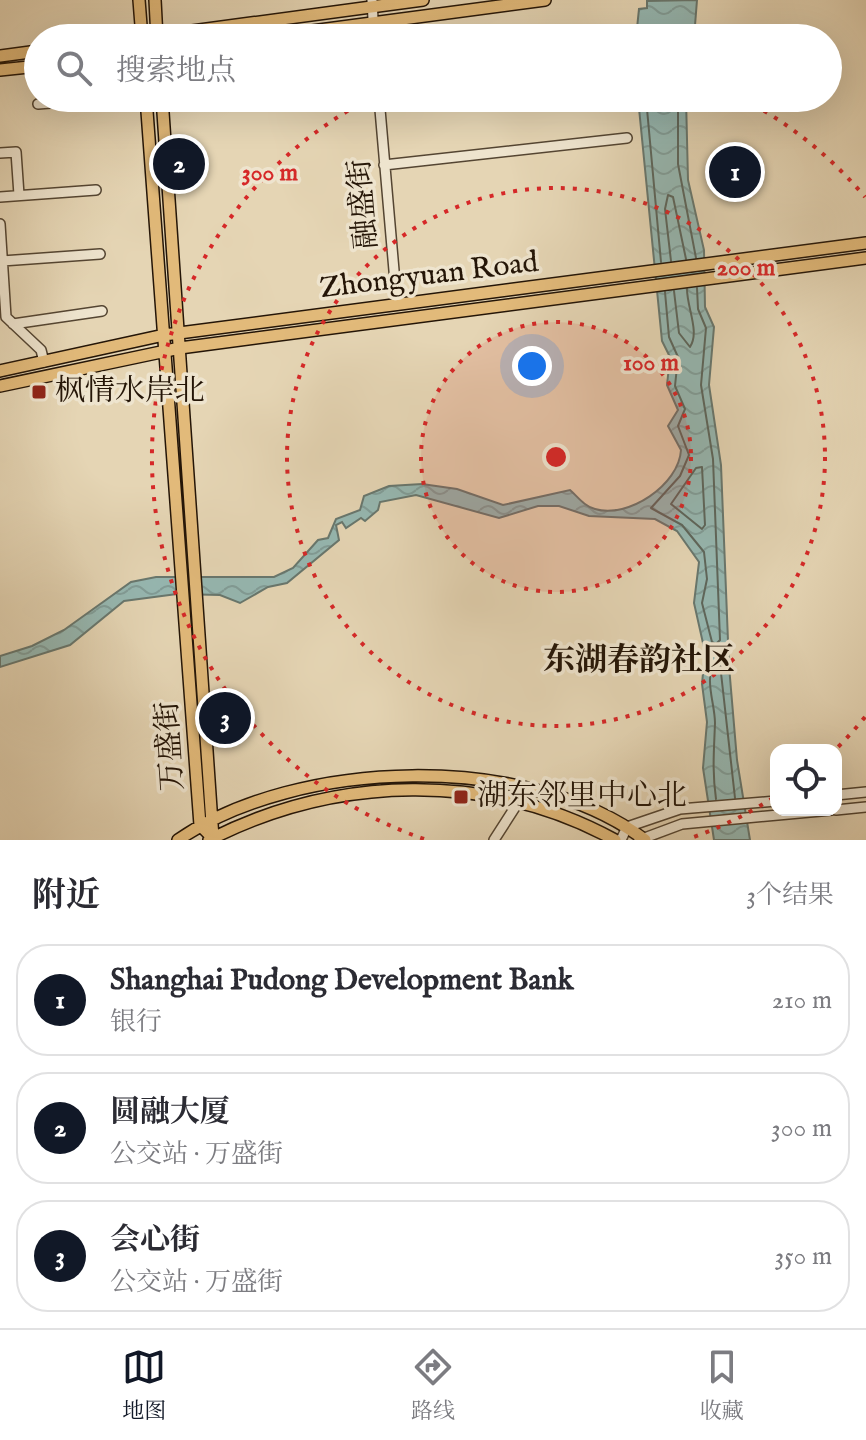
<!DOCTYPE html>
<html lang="zh">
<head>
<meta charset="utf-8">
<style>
  body { margin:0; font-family:"IM FELL English","Noto Serif SC",serif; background:#f2f2f3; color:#2b2b33 }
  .controls { position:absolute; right:24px; bottom:24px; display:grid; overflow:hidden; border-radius:16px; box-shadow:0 8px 32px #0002 }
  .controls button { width:72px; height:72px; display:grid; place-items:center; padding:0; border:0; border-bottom:2px solid #e1e1e2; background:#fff; color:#2b2b33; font:40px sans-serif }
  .you { position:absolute; left:532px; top:366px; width:28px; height:28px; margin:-20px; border:6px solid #fff; border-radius:50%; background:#1a73e8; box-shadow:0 0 0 12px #1a73e833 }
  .badge { display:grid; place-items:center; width:52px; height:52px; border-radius:50%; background:#111827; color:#fff; font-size:26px; font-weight:700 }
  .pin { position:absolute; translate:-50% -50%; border:4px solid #fff; box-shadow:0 2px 8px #0006 }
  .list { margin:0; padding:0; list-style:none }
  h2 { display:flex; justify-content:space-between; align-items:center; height:104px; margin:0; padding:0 32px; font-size:34px }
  h2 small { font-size:26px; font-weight:400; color:#7c7c81 }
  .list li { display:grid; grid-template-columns:52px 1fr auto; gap:24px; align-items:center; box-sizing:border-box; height:112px; margin:0 16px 16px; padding:0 16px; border:2px solid #e1e1e2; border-radius:32px }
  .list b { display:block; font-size:30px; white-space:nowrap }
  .list p { margin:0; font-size:26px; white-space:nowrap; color:#7c7c81 }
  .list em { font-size:26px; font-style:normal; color:#7c7c81 }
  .icon { flex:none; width:44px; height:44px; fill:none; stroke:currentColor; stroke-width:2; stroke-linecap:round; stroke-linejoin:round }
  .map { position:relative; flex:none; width:866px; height:840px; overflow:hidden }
  .search { position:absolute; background:#fff; box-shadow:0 8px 32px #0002; left:24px; right:24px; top:24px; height:88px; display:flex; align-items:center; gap:20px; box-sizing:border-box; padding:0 28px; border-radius:44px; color:#7c7c81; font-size:30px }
  .sheet { height:488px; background:#fff }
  nav { display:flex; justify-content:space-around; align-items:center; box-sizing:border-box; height:112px; border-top:2px solid #e1e1e2; background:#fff; font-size:22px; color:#7c7c81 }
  nav a { display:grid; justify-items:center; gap:4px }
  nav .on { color:#111827 }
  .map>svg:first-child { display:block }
  .water { fill:url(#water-waves); stroke:#68776e; stroke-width:2 }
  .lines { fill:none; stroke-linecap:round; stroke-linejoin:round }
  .shore { stroke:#5d665c; stroke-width:2 }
  .minor-casing { stroke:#544532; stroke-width:12 }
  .major-casing { stroke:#241507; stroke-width:14 }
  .minor { stroke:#eee4ce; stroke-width:9 }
  .major { stroke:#e2ba7a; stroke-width:11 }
  .ring { fill:none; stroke:#d62828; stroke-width:4; stroke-dasharray:4 8 }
  .poi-dot { fill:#8f2418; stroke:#eee4ce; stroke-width:3 }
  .labels { text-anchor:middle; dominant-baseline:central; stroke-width:7; stroke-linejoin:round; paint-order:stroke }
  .street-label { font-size:30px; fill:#241507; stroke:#eee4ce }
  .poi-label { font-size:30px; fill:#241507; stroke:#eee4ce; text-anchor:start }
  .neighbourhood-label { font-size:32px; font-weight:bold; fill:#241507; stroke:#eee4ce }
  .centre { fill:#d62828; stroke:#eee4ce; stroke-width:4 }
  .ring-label { font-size:24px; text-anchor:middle; font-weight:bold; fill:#d62828; stroke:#eee4ce; stroke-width:7; stroke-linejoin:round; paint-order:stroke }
</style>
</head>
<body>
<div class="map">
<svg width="866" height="840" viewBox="0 0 866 840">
  <defs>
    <pattern id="water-waves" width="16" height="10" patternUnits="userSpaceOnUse" patternTransform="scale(2)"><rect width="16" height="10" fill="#96b8b2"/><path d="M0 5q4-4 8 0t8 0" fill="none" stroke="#819d98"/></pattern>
  </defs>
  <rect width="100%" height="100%" fill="#e5d5b4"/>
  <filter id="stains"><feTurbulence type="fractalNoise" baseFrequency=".0025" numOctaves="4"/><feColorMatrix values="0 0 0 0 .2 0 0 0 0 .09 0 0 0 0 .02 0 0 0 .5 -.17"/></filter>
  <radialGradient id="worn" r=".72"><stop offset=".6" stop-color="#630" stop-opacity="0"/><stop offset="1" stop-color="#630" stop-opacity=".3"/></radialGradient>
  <path class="water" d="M697,0L694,38H636L639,9L647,8V1Z
    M638,98H686L688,180L704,250L705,307L714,327L709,385L721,465L729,666L737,760L750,840H714L703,768L707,722L702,684L705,652L694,603L699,562L677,531L655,519L589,516L559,506H538L499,518L416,495L380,502L378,510L365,521L361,518L346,528L342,522L336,525L339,540L287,583L268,587L240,603L220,595L177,594L124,601L70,645L0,667V656L32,646L64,630L131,582L156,577H274L293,568L318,540L328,538L336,519L360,510L364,496L389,486L422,484L457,489L503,505L570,490C578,497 584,506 595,509C628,519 679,485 681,450L668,426L678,410L667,385L670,357L662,341Z"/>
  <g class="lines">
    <path class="shore" d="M646,98L661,262
      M678,98V164L696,258
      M671,261L665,209L668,195L673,197L686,259
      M674,291L679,333L690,347C700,332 687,308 687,289
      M665,292L669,337L678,357L675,386L685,409L678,426L689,455L680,476L651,508L682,525L704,552L707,579L702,603L712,642L716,644L720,640L713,459L701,385L706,328L698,309L697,288
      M702,467L705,525L702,529L671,504L696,468Z
      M716,799C712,771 714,751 715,723C715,703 703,677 716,660L720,664L735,798"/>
    <g class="minor-casing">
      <path id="minor" d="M372,0L374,38
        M379,98L397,305
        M38,104L89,100
        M0,153L16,152L19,195
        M384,165L627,138
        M0,197L96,190
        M0,224L6,317L41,350L44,362
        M2,261L100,254
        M13,324L102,311
        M836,795L866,792
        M836,810L866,807
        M494,840L519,801L522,787
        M621,840L627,827L680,809L776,801
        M639,840L682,824L832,810"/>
    </g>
    <g class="major-casing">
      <path id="major" d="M139,0L142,38
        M155,0L157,38
        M140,38L423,0
        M259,38L545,0
        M0,56L38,51
        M0,70L38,66
        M146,98L200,825L213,838
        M162,98L213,838
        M0,371L164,335L866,243
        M0,386L180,348L866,258
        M178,840C297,758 528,751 645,840
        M209,840C336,775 489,771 615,840"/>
    </g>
    <use href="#minor" class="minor"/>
    <use href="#major" class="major"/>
  </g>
  <circle cx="556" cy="457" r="135" fill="#d62828" fill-opacity=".12"/>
  <g class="ring">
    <circle cx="556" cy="457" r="135"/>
    <circle cx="556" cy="457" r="269"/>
    <path d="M865 717A404 404 0 0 1 837 748M773 798A404 404 0 0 1 688 839M424 839A404 404 0 0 1 369 99M743 99A404 404 0 0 1 865 197"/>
  </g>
  <g class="poi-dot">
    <rect x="31" y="384" width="16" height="16" rx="4"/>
    <rect x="453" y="789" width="16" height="16" rx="4"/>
  </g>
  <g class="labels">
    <g class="street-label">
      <text transform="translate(364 204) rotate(-95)">融盛街</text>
      <text transform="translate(429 276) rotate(-7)">Zhongyuan Road</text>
      <text transform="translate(171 746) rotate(-94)">万盛街</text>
    </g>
    <g class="poi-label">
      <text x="55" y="392">枫情水岸北</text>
      <text x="477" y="797">湖东邻里中心北</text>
    </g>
    <g class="neighbourhood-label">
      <text x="639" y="661">东湖春韵社区</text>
    </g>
  </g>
  <circle cx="556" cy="457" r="12" class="centre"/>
  <g class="ring-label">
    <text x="270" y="180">300 m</text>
    <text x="746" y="275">200 m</text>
    <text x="651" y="370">100 m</text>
  </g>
  <rect width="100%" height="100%" filter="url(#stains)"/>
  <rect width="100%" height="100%" fill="url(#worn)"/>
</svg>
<div class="controls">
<button><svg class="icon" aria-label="locate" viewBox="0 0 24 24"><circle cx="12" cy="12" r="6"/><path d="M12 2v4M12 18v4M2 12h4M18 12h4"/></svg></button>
</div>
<div class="you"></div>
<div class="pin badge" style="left:735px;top:172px">1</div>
<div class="pin badge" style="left:179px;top:164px">2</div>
<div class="pin badge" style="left:225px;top:718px">3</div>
<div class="search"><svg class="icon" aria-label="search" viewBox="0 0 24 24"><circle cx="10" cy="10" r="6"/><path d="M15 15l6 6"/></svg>搜索地点</div>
</div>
<section class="sheet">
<h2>附近<small>3个结果</small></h2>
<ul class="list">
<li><span class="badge">1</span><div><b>Shanghai Pudong Development Bank</b><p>银行</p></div><em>210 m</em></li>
<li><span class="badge">2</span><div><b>圆融大厦</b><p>公交站 · 万盛街</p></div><em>300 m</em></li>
<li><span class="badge">3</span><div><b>会心街</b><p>公交站 · 万盛街</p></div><em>350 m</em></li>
</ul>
</section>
<nav>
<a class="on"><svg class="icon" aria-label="map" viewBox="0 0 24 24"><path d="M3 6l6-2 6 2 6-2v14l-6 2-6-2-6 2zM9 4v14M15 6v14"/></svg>地图</a>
<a><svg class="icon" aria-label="directions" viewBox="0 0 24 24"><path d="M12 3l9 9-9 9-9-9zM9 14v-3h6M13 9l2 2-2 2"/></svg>路线</a>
<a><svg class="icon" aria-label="saved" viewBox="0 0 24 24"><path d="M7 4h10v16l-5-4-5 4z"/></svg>收藏</a>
</nav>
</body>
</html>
